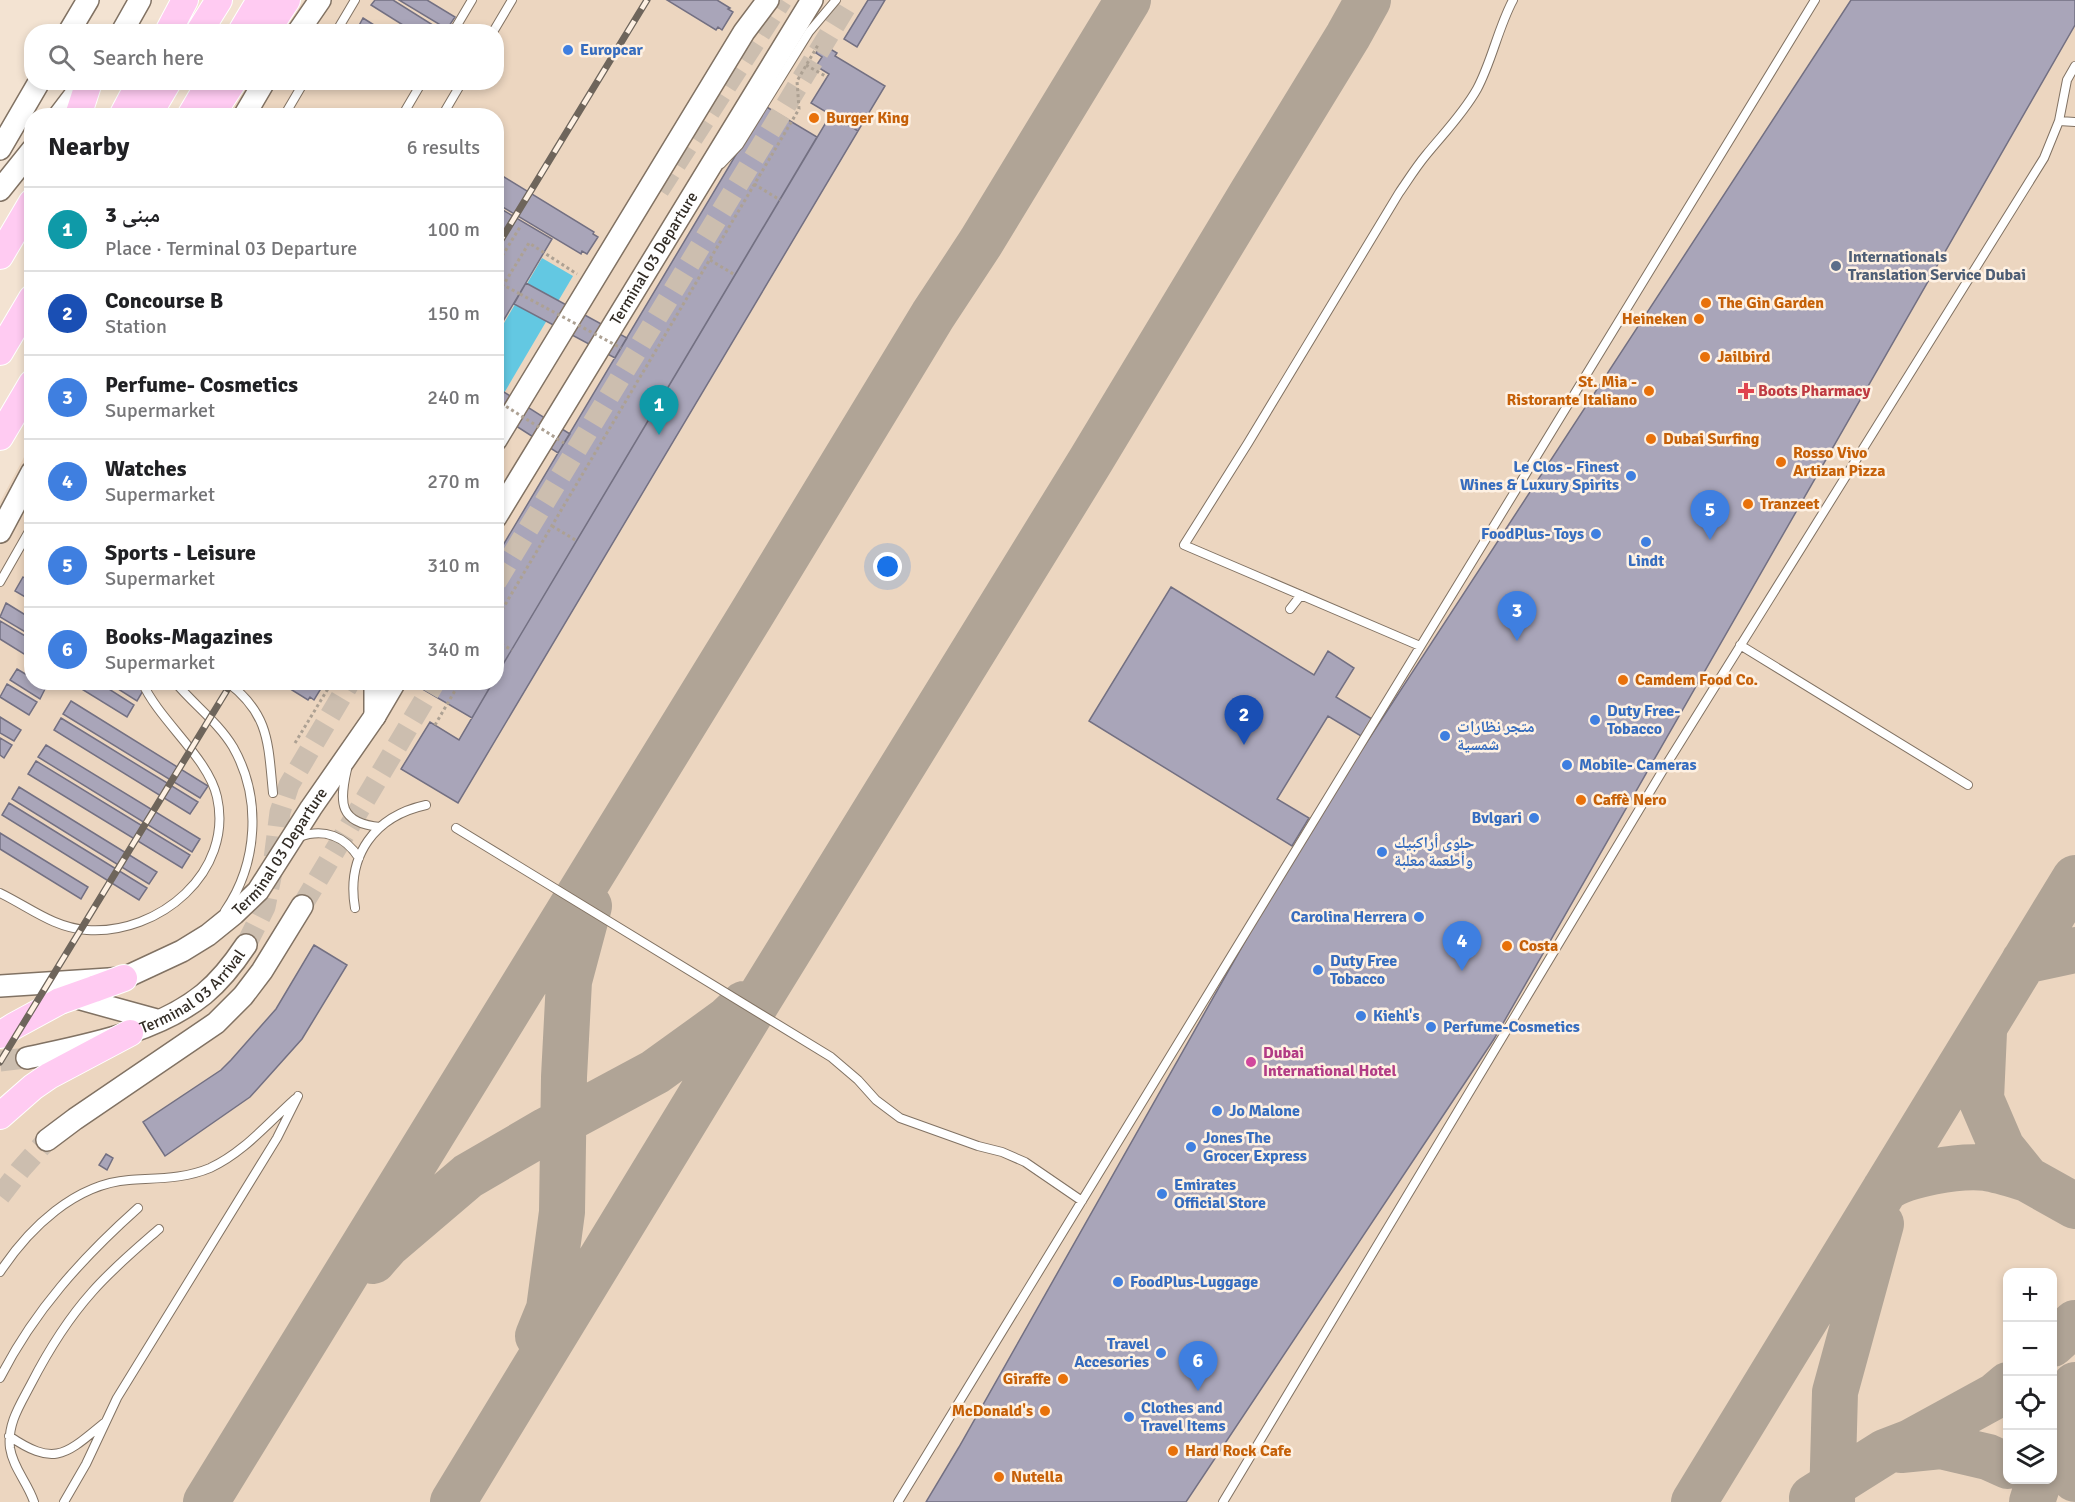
<!DOCTYPE html>
<html lang="en">
<head>
<meta charset="utf-8">
<style>
  body { margin:0; font-family:Signika,"Noto Naskh Arabic",sans-serif; background:#f2f2f2; color:#202124 }
  .controls { position:absolute; right:18px; bottom:18px; display:grid; overflow:hidden; border-radius:12px; box-shadow:0 3px 9px #0003 }
  .controls button { width:54px; height:54px; display:grid; place-items:center; padding:0; border:0; border-bottom:2px solid #e0e0e0; background:#fff; color:#202124; font:30px sans-serif }
  .you { position:absolute; left:888px; top:567px; width:21px; height:21px; margin:-15px; border:4px solid #fff; border-radius:50%; background:#1a73e8; box-shadow:0 0 0 9px #1a73e833 }
  .badge { display:grid; place-items:center; width:39px; height:39px; border-radius:50%; background:#787419; color:#fff; font-size:20px; font-weight:700 }
  .pin { position:absolute; translate:-50% -50px; filter:drop-shadow(0 2px 3px #0008) }
  .pin::after { content:''; position:absolute; top:32px; width:21px; height:18px; background:inherit; clip-path:polygon(0 0,100% 0,50% 100%) }
  .list { margin:0; padding:0; list-style:none }
  h2 { display:flex; justify-content:space-between; align-items:center; height:78px; margin:0; padding:0 24px; font-size:26px }
  h2 small { font-size:20px; font-weight:400; color:#757577 }
  .list li { display:grid; grid-template-columns:39px 1fr auto; gap:18px; align-items:center; box-sizing:border-box; height:84px; padding:0 24px; border-top:2px solid #e0e0e0 }
  .list b { display:block; font-size:22px; white-space:nowrap }
  .list p { margin:0; font-size:20px; white-space:nowrap; color:#757577 }
  .list em { font-size:20px; font-style:normal; color:#757577 }
  .icon { flex:none; width:33px; height:33px; fill:none; stroke:currentColor; stroke-width:2; stroke-linecap:round; stroke-linejoin:round }
  .map { position:relative; flex:none; width:2075px; height:1502px; overflow:hidden }
  .search { position:absolute; background:#fff; box-shadow:0 3px 9px #0003; left:24px; top:24px; width:480px; height:66px; display:flex; align-items:center; gap:15px; box-sizing:border-box; padding:0 21px; border-radius:24px; color:#757577; font-size:22px }
  .panel { position:absolute; background:#fff; box-shadow:0 3px 9px #0003; left:24px; top:108px; width:480px; height:582px; border-radius:24px }
  .map>svg:first-child { display:block }
  .built { fill:#ecd6c0; fill-rule:evenodd }
  .water { fill:#63c8e2 }
  .lines { fill:none; stroke-linecap:round; stroke-linejoin:round }
  .taxiway { stroke:#b0a496; stroke-width:46 }
  .building { fill:#a9a5b9; stroke:#737082; stroke-width:1.5 }
  .secondary-tunnel { stroke:#ccbeaf; stroke-width:21; stroke-dasharray:21 10; stroke-linecap:butt }
  .service-casing { stroke:#817263; stroke-width:10 }
  .secondary-casing { stroke:#817263; stroke-width:24 }
  .trunk-casing { stroke:#fff; stroke-width:28 }
  .path { stroke:#ada193; stroke-width:3; stroke-dasharray:3 3; stroke-linecap:butt }
  .service { stroke:#fff; stroke-width:8 }
  .secondary { stroke:#fff; stroke-width:21 }
  .trunk { stroke:#ffcbf2; stroke-width:26 }
  .rail-casing { stroke:#6e655b; stroke-width:7 }
  .rail { stroke:#fef1e3; stroke-width:4.5; stroke-dasharray:14; stroke-linecap:butt }
  .trunk-bridge-casing { stroke:#fff; stroke-width:28; stroke-linecap:butt }
  .path-bridge { stroke:#ada193; stroke-width:3; stroke-dasharray:3 3; stroke-linecap:butt }
  .trunk-bridge { stroke:#ffcbf2; stroke-width:26 }
  .shop-dot { fill:#3f7fe0; stroke:#fef1e3; stroke-width:2 }
  .food-dot { fill:#e8710a; stroke:#fef1e3; stroke-width:2 }
  .service-dot { fill:#5c6f8a; stroke:#fef1e3; stroke-width:2 }
  .health-dot { fill:#e0444e; stroke:#fef1e3; stroke-width:2 }
  .hotel-dot { fill:#d1479c; stroke:#fef1e3; stroke-width:2 }
  .labels { text-anchor:middle; dominant-baseline:central; stroke-width:5; stroke-linejoin:round; paint-order:stroke }
  .shop-label { font-size:16px; font-weight:bold; fill:#366cbe; stroke:#fef1e3; text-anchor:start }
  .food-label { font-size:16px; font-weight:bold; fill:#c56008; stroke:#fef1e3; text-anchor:start }
  .service-label { font-size:16px; font-weight:bold; fill:#4e5e75; stroke:#fef1e3; text-anchor:start }
  .street-label { font-size:16px; fill:#322c25; stroke:#fef1e3 }
  .health-label { font-size:16px; font-weight:bold; fill:#be3a42; stroke:#fef1e3; text-anchor:start }
  .hotel-label { font-size:16px; font-weight:bold; fill:#b23c85; stroke:#fef1e3; text-anchor:start }
</style>
</head>
<body>
<div class="map">
<svg width="2075" height="1502" viewBox="0 0 2075 1502">
  <rect width="100%" height="100%" fill="#f3e3d2"/>
  <path class="built" d="M304,0H2075V1502H0V502L31,444L32,682H496V116L228,115L249,83L496,82V32L282,31ZM2008,1272H2052V1480H2008Z"/>
  <path class="water" d="M542,258L573,276L497,405V335Z"/>
  <g class="lines">
    <path class="taxiway" d="M2024,961L2075,950
      M1984,1032L1981,1099L2002,1148L2027,1179L2075,1206
      M1885,1189C1906,1174 1959,1165 1986,1168C1999,1170 2014,1175 2027,1179
      M373,1261L387,1245L468,1176L547,1130L655,1072L727,1020L744,1004
      M538,1336L549,1309L562,1212L564,1077L569,981L589,906
      M2052,1344L2075,1323
      M2053,1427L2075,1479
      M2052,1428L2075,1385
      M1901,1450L1941,1446L1988,1457L2008,1466
      M1812,1498L1885,1452L1911,1442L1995,1396L2008,1385
      M206,1502L751,615L933,315L981,242L1128,0
      M453,1502L753,1009L1091,460L1252,193L1348,36L1368,0
      M1694,1502L2075,878
      M1832,1502L1835,1392L1881,1224
      M2032,1502L2039,1480"/>
  </g>
  <path class="building" d="M375,0H393L444,32H414L371,5Z
    M399,0H427L455,17L447,29Z
    M667,0H717L730,8L728,9L733,12L722,30L718,27L716,30Z
    M868,0H885L857,47L844,39Z
    M1851,0H2075V25L1494,1039L1186,1502H926L959,1447L1299,846Z
    M363,18L385,32L356,31Z
    M822,44L837,53L835,56L885,86L858,131L811,103L829,74L816,66L822,57L816,53Z
    M765,106L817,137L496,676V557Z
    M831,114L858,131L458,803L401,769L430,722L459,740L493,682H496V676Z
    M496,172L594,232L593,234L598,237L587,254L582,251L581,254L496,203Z
    M496,206L552,239L496,333Z
    M526,283L627,338L615,358L514,304Z
    M496,387L570,434L558,453L496,413Z
    M23,577L32,583V601L15,591Z
    M1171,587L1314,675L1328,651L1354,668L1336,697L1372,719L1361,736L1328,716L1277,799L1309,818L1292,846L1089,721Z
    M6,603L32,619V636L0,617Z
    M0,621L32,640V659L0,639Z
    M17,669L32,678V682H40L46,687L40,699L10,680Z
    M83,682H98L134,705L127,717L80,688Z
    M107,682H134L144,689L137,701Z
    M279,682H325L314,700L310,697L308,700Z
    M422,682H493L472,718L419,687Z
    M7,684L37,702L29,715L0,697Z
    M71,701L208,786L200,798L63,714Z
    M0,717L21,730L14,741L0,733Z
    M61,718L198,802L190,814L54,730Z
    M0,738L12,745L4,758L0,755Z
    M46,745L200,839L192,852L38,757Z
    M36,761L190,855L182,868L28,774Z
    M19,787L157,872L149,884L12,799Z
    M9,803L147,888L139,900L2,815Z
    M0,833L88,887L81,899L0,849Z
    M314,945L347,965L302,1039L250,1097L165,1156L143,1122L221,1070L231,1060L276,1009Z
    M106,1154L113,1158L107,1170L99,1165Z"/>
  <g class="lines">
    <path class="secondary-tunnel" d="M659,190L782,0
      M496,582L850,0
      M302,906L435,682
      M246,945L265,907L273,867L280,812L289,785L350,682
      M0,1061L27,1058
      M0,1196L21,1169L47,1140"/>
    <g class="service-casing">
      <path id="service" d="M336,32L355,0
        M453,32L472,0
        M493,32L512,0
        M284,116L304,82
        M402,116L422,82
        M442,116L462,82
        M2059,121L2075,122
        M721,164L739,145L809,32L836,0
        M0,582L32,526
        M1290,609L1301,595
        M1740,645L1968,785
        M1420,646L1184,545L1248,443L1399,193C1408,180 1416,167 1426,155C1443,134 1463,114 1477,89C1492,61 1498,28 1513,0
        M175,682C193,704 218,722 233,747C262,798 258,863 225,911
        M227,682C270,714 268,744 273,793
        M347,769C339,803 339,823 380,827
        M456,828L831,1057L858,1080L876,1100L900,1118L978,1146L1002,1152L1025,1162L1082,1201
        M299,837C324,828 345,836 359,858
        M0,893C29,907 54,928 87,930C159,935 234,872 217,797C208,757 160,722 142,682
        M355,908C346,855 375,816 426,805
        M0,1272C29,1228 75,1184 129,1180C157,1178 184,1179 210,1168C243,1153 268,1123 295,1099
        M0,1378C34,1311 82,1258 138,1208
        M9,1436C55,1467 65,1455 104,1423
        M34,1502C28,1483 13,1468 10,1448C7,1424 20,1405 31,1384C48,1351 67,1320 92,1292C112,1269 136,1249 159,1229
        M64,1502L86,1464L117,1398L277,1138L298,1096
        M898,1502L1815,0
        M1223,1502L1663,770L2044,158L2059,121L2067,80L2075,66"/>
    </g>
    <g class="secondary-casing">
      <g id="secondary">
        <path d="M69,32L88,0"/>
        <path d="M122,32L140,0"/>
        <path d="M298,32L320,0"/>
        <path d="M59,116L85,82"/>
        <path d="M244,116L264,82"/>
        <path d="M0,149L39,82"/>
        <path d="M0,190L32,150"/>
        <path d="M496,440L744,32L768,0"/>
        <path id="s1" d="M496,517L812,0"/>
        <path d="M0,532L32,472"/>
        <path d="M375,716V682"/>
        <path id="s2" d="M0,986L124,978L182,951L208,935L234,914L258,891L311,808L375,716L395,682"/>
        <path d="M66,995L157,1020"/>
        <path id="s3" d="M27,1058C86,1045 156,1033 204,994C221,980 234,963 246,945"/>
        <path d="M47,1140L75,1119L216,1023L243,996L262,971L302,906"/>
      </g>
    </g>
    <g class="trunk-casing">
      <path id="trunk" d="M168,32L185,0
        M199,32L219,0
        M241,32L260,0
        M266,32L287,0
        M78,116L89,82
        M122,116L140,82
        M148,116L168,82
        M190,116L210,82
        M211,116L233,82
        M0,256L32,202
        M0,352L32,298
        M0,437L32,383
        M94,989L124,978
        M0,1035L14,1026L60,1001
        M0,1116L33,1087L49,1076L130,1033"/>
    </g>
    <path class="path" d="M806,65L827,77
      M754,184L780,200
      M710,260L735,275
      M496,266L520,227
      M496,281L520,294
      M496,297L529,243L577,274
      M552,526L577,541
      M496,620L799,109L797,81L818,45
      M496,641L512,650
      M435,725L460,682
      M295,743L332,682"/>
    <use href="#service" class="service"/>
    <use href="#secondary" class="secondary"/>
    <use href="#trunk" class="trunk"/>
    <g class="rail-casing">
      <path id="rail" d="M496,248L647,0
        M0,1062L232,682"/>
    </g>
    <use href="#rail" class="rail"/>
    <g class="trunk-bridge-casing">
      <path id="trunk-bridge" d="M60,1001L94,989"/>
    </g>
    <path class="path-bridge" d="M520,294L621,348
      M496,400L564,443"/>
    <use href="#trunk-bridge" class="trunk-bridge"/>
  </g>
  <g class="shop-dot">
    <circle cx="568" cy="50" r="6"/>
    <circle cx="1631" cy="476" r="6"/>
    <circle cx="1596" cy="534" r="6"/>
    <circle cx="1646" cy="542" r="6"/>
    <circle cx="1595" cy="720" r="6"/>
    <circle cx="1445" cy="736" r="6"/>
    <circle cx="1567" cy="765" r="6"/>
    <circle cx="1534" cy="818" r="6"/>
    <circle cx="1382" cy="852" r="6"/>
    <circle cx="1419" cy="917" r="6"/>
    <circle cx="1318" cy="970" r="6"/>
    <circle cx="1361" cy="1016" r="6"/>
    <circle cx="1431" cy="1027" r="6"/>
    <circle cx="1217" cy="1111" r="6"/>
    <circle cx="1191" cy="1147" r="6"/>
    <circle cx="1162" cy="1194" r="6"/>
    <circle cx="1118" cy="1282" r="6"/>
    <circle cx="1161" cy="1353" r="6"/>
    <circle cx="1129" cy="1417" r="6"/>
  </g>
  <g class="food-dot">
    <circle cx="814" cy="118" r="6"/>
    <circle cx="1706" cy="303" r="6"/>
    <circle cx="1699" cy="319" r="6"/>
    <circle cx="1705" cy="357" r="6"/>
    <circle cx="1649" cy="391" r="6"/>
    <circle cx="1651" cy="439" r="6"/>
    <circle cx="1781" cy="462" r="6"/>
    <circle cx="1748" cy="504" r="6"/>
    <circle cx="1623" cy="680" r="6"/>
    <circle cx="1581" cy="800" r="6"/>
    <circle cx="1507" cy="946" r="6"/>
    <circle cx="1063" cy="1379" r="6"/>
    <circle cx="1045" cy="1411" r="6"/>
    <circle cx="1173" cy="1451" r="6"/>
    <circle cx="999" cy="1477" r="6"/>
  </g>
  <circle class="service-dot" cx="1836" cy="266" r="6"/>
  <path class="health-dot" d="M1743 382h6v6h6v6h-6v6h-6v-6h-6v-6h6z"/>
  <circle class="hotel-dot" cx="1251" cy="1062" r="6"/>
  <g class="labels">
    <g class="shop-label">
      <text x="580" y="50">Europcar</text>
      <text x="1619" y="467" text-anchor="end">Le Clos - Finest<tspan x="1619" dy="18">Wines &amp; Luxury Spirits</tspan></text>
      <text x="1584" y="534" text-anchor="end">FoodPlus- Toys</text>
      <text x="1646" y="561" text-anchor="middle">Lindt</text>
      <text x="1607" y="711">Duty Free-<tspan x="1607" dy="18">Tobacco</tspan></text>
      <text x="1457" y="727">متجر نظارات<tspan x="1457" dy="18">شمسية</tspan></text>
      <text x="1579" y="765">Mobile- Cameras</text>
      <text x="1522" y="818" text-anchor="end">Bvlgari</text>
      <text x="1394" y="843">حلوى أراكبيك<tspan x="1394" dy="18">وأطعمة معلبة</tspan></text>
      <text x="1407" y="917" text-anchor="end">Carolina Herrera</text>
      <text x="1330" y="961">Duty Free<tspan x="1330" dy="18">Tobacco</tspan></text>
      <text x="1373" y="1016">Kiehl's</text>
      <text x="1443" y="1027">Perfume-Cosmetics</text>
      <text x="1229" y="1111">Jo Malone</text>
      <text x="1203" y="1138">Jones The<tspan x="1203" dy="18">Grocer Express</tspan></text>
      <text x="1174" y="1185">Emirates<tspan x="1174" dy="18">Official Store</tspan></text>
      <text x="1130" y="1282">FoodPlus-Luggage</text>
      <text x="1149" y="1344" text-anchor="end">Travel<tspan x="1149" dy="18">Accesories</tspan></text>
      <text x="1141" y="1408">Clothes and<tspan x="1141" dy="18">Travel Items</tspan></text>
    </g>
    <g class="food-label">
      <text x="826" y="118">Burger King</text>
      <text x="1718" y="303">The Gin Garden</text>
      <text x="1687" y="319" text-anchor="end">Heineken</text>
      <text x="1717" y="357">Jailbird</text>
      <text x="1637" y="382" text-anchor="end">St. Mia -<tspan x="1637" dy="18">Ristorante Italiano</tspan></text>
      <text x="1663" y="439">Dubai Surfing</text>
      <text x="1793" y="453">Rosso Vivo<tspan x="1793" dy="18">Artizan Pizza</tspan></text>
      <text x="1760" y="504">Tranzeet</text>
      <text x="1635" y="680">Camdem Food Co.</text>
      <text x="1593" y="800">Caffè Nero</text>
      <text x="1519" y="946">Costa</text>
      <text x="1051" y="1379" text-anchor="end">Giraffe</text>
      <text x="1033" y="1411" text-anchor="end">McDonald's</text>
      <text x="1185" y="1451">Hard Rock Cafe</text>
      <text x="1011" y="1477">Nutella</text>
    </g>
    <g class="service-label">
      <text x="1848" y="257">Internationals<tspan x="1848" dy="18">Translation Service Dubai</tspan></text>
    </g>
    <g class="street-label">
      <text stroke="none"><textPath href="#s1" startOffset="303">Terminal 03 Departure</textPath></text>
      <text stroke="none"><textPath href="#s2" startOffset="330">Terminal 03 Departure</textPath></text>
      <text stroke="none"><textPath href="#s3" startOffset="182">Terminal 03 Arrival</textPath></text>
    </g>
    <g class="health-label">
      <text x="1758" y="391">Boots Pharmacy</text>
    </g>
    <g class="hotel-label">
      <text x="1263" y="1053">Dubai<tspan x="1263" dy="18">International Hotel</tspan></text>
    </g>
  </g>
</svg>
<div class="controls">
<button>+</button>
<button>−</button>
<button><svg class="icon" aria-label="locate" viewBox="0 0 24 24"><circle cx="12" cy="12" r="6"/><path d="M12 2v4M12 18v4M2 12h4M18 12h4"/></svg></button>
<button><svg class="icon" aria-label="layers" viewBox="0 0 24 24"><path d="M12 4l9 5-9 5-9-5zM3 14l9 5 9-5"/></svg></button>
</div>
<div class="you"></div>
<div class="pin badge" style="left:659px;top:435px;background:#0f9aa8">1</div>
<div class="pin badge" style="left:1244px;top:745px;background:#1a4fb4">2</div>
<div class="pin badge" style="left:1517px;top:641px;background:#3f7fe0">3</div>
<div class="pin badge" style="left:1462px;top:971px;background:#3f7fe0">4</div>
<div class="pin badge" style="left:1710px;top:540px;background:#3f7fe0">5</div>
<div class="pin badge" style="left:1198px;top:1391px;background:#3f7fe0">6</div>
<div class="search"><svg class="icon" aria-label="search" viewBox="0 0 24 24"><circle cx="10" cy="10" r="6"/><path d="M15 15l6 6"/></svg>Search here</div>
<section class="panel">
<h2>Nearby<small>6 results</small></h2>
<ul class="list">
<li><span class="badge" style="background:#0f9aa8">1</span><div><b>مبنى 3</b><p>Place · Terminal 03 Departure</p></div><em>100 m</em></li>
<li><span class="badge" style="background:#1a4fb4">2</span><div><b>Concourse B</b><p>Station</p></div><em>150 m</em></li>
<li><span class="badge" style="background:#3f7fe0">3</span><div><b>Perfume- Cosmetics</b><p>Supermarket</p></div><em>240 m</em></li>
<li><span class="badge" style="background:#3f7fe0">4</span><div><b>Watches</b><p>Supermarket</p></div><em>270 m</em></li>
<li><span class="badge" style="background:#3f7fe0">5</span><div><b>Sports - Leisure</b><p>Supermarket</p></div><em>310 m</em></li>
<li><span class="badge" style="background:#3f7fe0">6</span><div><b>Books-Magazines</b><p>Supermarket</p></div><em>340 m</em></li>
</ul>
</section>
</div>
</body>
</html>
